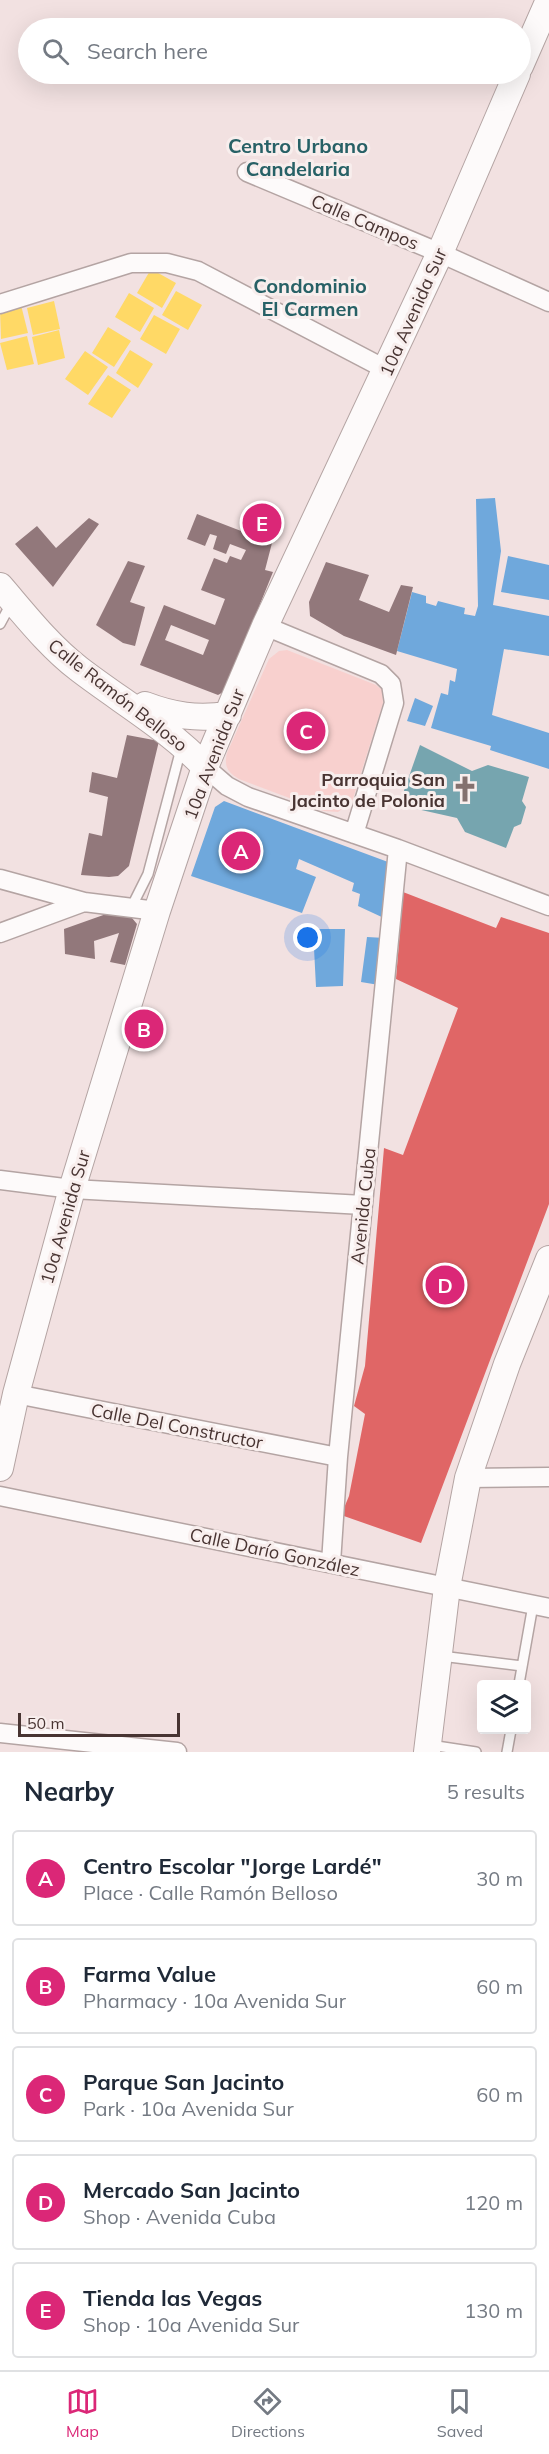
<!DOCTYPE html>
<html lang="en">
<head>
<meta charset="utf-8">
<style>
  body { margin:0; font-family:Mulish,sans-serif; background:#f2f2f3; color:#1f2937 }
  .controls { position:absolute; right:18px; bottom:18px; display:grid; overflow:hidden; border-radius:6px; box-shadow:0 6px 24px #0002 }
  .controls button { width:54px; height:54px; display:grid; place-items:center; padding:0; border:0; border-bottom:2px solid #e0e1e3; background:#fff; color:#1f2937; font:30px sans-serif }
  .scale { position:absolute; left:18px; bottom:15px; width:162px; box-sizing:border-box; padding-left:6px; border:3px solid #483432; border-top:0; font-size:16px; line-height:21px; white-space:nowrap; color:#483432; -webkit-text-stroke:4px #f8eeed; paint-order:stroke }
  .you { position:absolute; left:308px; top:938px; width:21px; height:21px; margin:-15px; border:4px solid #fff; border-radius:50%; background:#1a73e8; box-shadow:0 0 0 9px #1a73e833 }
  .badge { display:grid; place-items:center; width:39px; height:39px; border-radius:50%; background:#db2777; color:#fff; font-size:20px; font-weight:700 }
  .pin { position:absolute; translate:-50% -50%; border:3px solid #fff; box-shadow:0 2px 6px #0006 }
  .list { margin:0; padding:0; list-style:none }
  h2 { display:flex; justify-content:space-between; align-items:center; height:78px; margin:0; padding:0 24px; font-size:26px }
  h2 small { font-size:20px; font-weight:400; color:#747a83 }
  .list li { display:grid; grid-template-columns:39px 1fr auto; gap:18px; align-items:center; box-sizing:border-box; height:96px; margin:0 12px 12px; padding:0 12px; border:2px solid #e0e1e3; border-radius:6px }
  .list b { display:block; font-size:22px; white-space:nowrap }
  .list p { margin:0; font-size:20px; white-space:nowrap; color:#747a83 }
  .list em { font-size:20px; font-style:normal; color:#747a83 }
  .icon { flex:none; width:33px; height:33px; fill:none; stroke:currentColor; stroke-width:2; stroke-linecap:round; stroke-linejoin:round }
  .map { position:relative; flex:none; width:549px; height:1752px; overflow:hidden }
  .search { position:absolute; background:#fff; box-shadow:0 6px 24px #0002; left:18px; right:18px; top:18px; height:66px; display:flex; align-items:center; gap:15px; box-sizing:border-box; padding:0 21px; border-radius:33px; color:#747a83; font-size:22px }
  .sheet { height:618px; background:#fff }
  nav { display:flex; justify-content:space-around; align-items:center; box-sizing:border-box; height:84px; border-top:2px solid #e0e1e3; background:#fff; font-size:16px; color:#747a83 }
  nav a { display:grid; justify-items:center; gap:3px }
  nav .on { color:#db2777 }
  .map>svg:first-child { display:block }
  .green { fill:#f8d0ce }
  .homes { fill:#ffd966 }
  .shops { fill:#e06666 }
  .schools { fill:#6fa8dc }
  .public { fill:#76a5af }
  .building { fill:#92787b; fill-rule:evenodd }
  .lines { fill:none; stroke-linecap:round; stroke-linejoin:round }
  .lane-casing { stroke:#b4a4a3; stroke-width:12 }
  .street-casing { stroke:#b4a4a3; stroke-width:21 }
  .secondary-casing { stroke:#b4a4a3; stroke-width:28 }
  .lane { stroke:#fdfafa; stroke-width:9 }
  .street { stroke:#fdfafa; stroke-width:18 }
  .secondary { stroke:#fdfafa; stroke-width:26 }
  .labels { text-anchor:middle; dominant-baseline:central; stroke-width:6; stroke-linejoin:round; paint-order:stroke }
  .street-label { font-size:18px; fill:#483432; stroke:#f8eeed }
  .poi-label { font-size:18px; font-weight:bold; fill:#483432; stroke:#f8eeed; text-anchor:end }
  .neighbourhood-label { font-size:20px; font-weight:bold; fill:#276166; stroke:#f8eeed }
</style>
</head>
<body>
<div class="map">
<svg width="549" height="1752" viewBox="0 0 549 1752">
  <rect width="100%" height="100%" fill="#f2e1e1"/>
  <path class="green" d="M287,650L376,685L382,690L383,703L352,802L338,812L324,811L239,779C227,772 224,766 227,753L269,659L279,651Z"/>
  <path class="homes" d="M151,269L176,283L162,308L137,293Z
    M176,291L202,305L188,330L162,315Z
    M129,293L154,308L140,332L115,317Z
    M54,301L60,329L33,335L27,308Z
    M21,305L28,333L1,339L0,310Z
    M154,315L180,329L166,354L140,339Z
    M108,327L131,341L114,367L92,353Z
    M59,330L65,358L38,365L32,337Z
    M27,336L34,364L7,370L0,343Z
    M130,350L153,364L138,388L116,373Z
    M85,351L108,367L88,395L65,379Z
    M108,375L131,390L112,418L88,404Z"/>
  <path class="shops" d="M403,892L496,928L501,917L549,933V1204L421,1543L341,1515L349,1496L365,1414L354,1406L365,1366L384,1148L403,1155L458,1008L396,979Z"/>
  <path class="schools" d="M495,498L501,551L493,605L549,616V656L504,649L492,715L549,733V769L490,750L491,746L431,728L441,693L448,695L450,680L455,682L457,669L397,651L412,592L426,596V603L436,606L438,601L465,608L464,614L475,616L478,606L476,499Z
    M508,556L549,565V600L501,592Z
    M415,698L433,706L425,726L407,721Z
    M224,801L388,862L386,919L358,906L360,894L352,891L354,883L299,859L296,869L316,877L302,913L191,876L215,807Z
    M313,929H345L343,986L316,987Z
    M367,937L385,938L379,985L361,982Z"/>
  <path class="public" d="M420,745L472,771L488,765L529,777L522,801L526,807L521,824L514,827L506,848L465,832L457,818L399,805Z"/>
  <path class="building" d="M197,514L272,543L265,570L273,572L225,691L218,695L140,665L164,605L215,625L225,599L201,590L214,558L227,563L230,556L241,560L246,550L230,544L226,554L213,549L217,536L210,534L205,546L187,539ZM171,625L209,640L203,655L165,640Z
    M89,518L99,524L53,587L15,544L37,526L56,548Z
    M128,561L145,566L130,602L145,607L135,646L123,643L96,625Z
    M326,562L369,575L359,600L389,612L401,585L413,587L396,655L344,636L310,616L309,602Z
    M312,713L324,727L318,743L301,748L288,736L293,717Z
    M127,735L159,741L129,866L118,876L109,877L81,875L89,833L102,836L108,797L89,792L92,772L117,778Z
    M109,913L132,918L137,924L125,965L110,962L119,933L94,941L95,959L65,954L64,929Z"/>
  <g class="lines">
    <g class="lane-casing">
      <path id="lane" d="M0,624L12,602
        M132,906L148,874L181,749
        M441,1656L522,1666
        M519,1684L533,1605
        M430,1745L476,1752
        M507,1752L511,1730"/>
    </g>
    <g class="street-casing">
      <path id="street" d="M247,172L440,253L549,302
        M0,304L131,263H167L198,271L387,370
        M265,626L381,674L391,684L394,703L354,834
        M205,767L227,786L248,797L398,849L549,906
        M0,879L84,902
        M0,933L84,902L157,911
        M0,1180L72,1189L363,1205
        M16,1394L338,1457
        M468,1478L549,1477
        M0,1496L549,1608
        M331,1563L338,1457L398,849
        M0,1733L177,1752"/>
    </g>
    <g class="secondary-casing">
      <path id="secondary" d="M520,66L549,0
        M0,586C25,615 49,646 79,669C122,702 168,728 205,767
        M145,705C174,716 196,719 228,715
        M0,1468L16,1394L72,1189L157,911L205,767L265,626L440,253L517,74
        M427,1752L447,1587L468,1478L507,1364L549,1259"/>
    </g>
    <use href="#lane" class="lane"/>
    <use href="#street" class="street"/>
    <use href="#secondary" class="secondary"/>
  </g>
  <defs>
    <g id="church-bare" transform="scale(2.07)"><path d="M-1.2-6h2.4v3.5h3.3v2.4h-3.3V6h-2.4V-.1h-3.3v-2.4h3.3Z" fill="#84716f" stroke="#f8eeed" stroke-width="2.5" paint-order="stroke"/></g>
  </defs>
  <g fill-rule="evenodd">
    <use href="#church-bare" x="465" y="789"/>
  </g>
  <g class="labels">
    <g class="street-label">
      <text transform="translate(365 222) rotate(23)">Calle Campos</text>
      <text transform="translate(413 312) rotate(-66)">10a Avenida Sur</text>
      <text transform="translate(118 695) rotate(38)">Calle Ramón Belloso</text>
      <text transform="translate(214 754) rotate(-69)">10a Avenida Sur</text>
      <text transform="translate(363 1206) rotate(-84)">Avenida Cuba</text>
      <text transform="translate(65 1217) rotate(-74)">10a Avenida Sur</text>
      <text transform="translate(177 1426) rotate(11)">Calle Del Constructor</text>
      <text transform="translate(275 1552) rotate(12)">Calle Darío González</text>
    </g>
    <g class="poi-label">
      <text x="445" y="779">Parroquia San<tspan x="445" dy="21">Jacinto de Polonia</tspan></text>
    </g>
    <g class="neighbourhood-label">
      <text x="298" y="145">Centro Urbano<tspan x="298" dy="23">Candelaria</tspan></text>
      <text x="310" y="285">Condominio<tspan x="310" dy="23">El Carmen</tspan></text>
    </g>
  </g>
</svg>
<div class="controls">
<button><svg class="icon" aria-label="layers" viewBox="0 0 24 24"><path d="M12 4l9 5-9 5-9-5zM3 14l9 5 9-5"/></svg></button>
</div>
<div class="scale">50 m</div>
<div class="you"></div>
<div class="pin badge" style="left:241px;top:851px">A</div>
<div class="pin badge" style="left:144px;top:1029px">B</div>
<div class="pin badge" style="left:306px;top:731px">C</div>
<div class="pin badge" style="left:445px;top:1285px">D</div>
<div class="pin badge" style="left:262px;top:523px">E</div>
<div class="search"><svg class="icon" aria-label="search" viewBox="0 0 24 24"><circle cx="10" cy="10" r="6"/><path d="M15 15l6 6"/></svg>Search here</div>
</div>
<section class="sheet">
<h2>Nearby<small>5 results</small></h2>
<ul class="list">
<li><span class="badge">A</span><div><b>Centro Escolar &quot;Jorge Lardé&quot;</b><p>Place · Calle Ramón Belloso</p></div><em>30 m</em></li>
<li><span class="badge">B</span><div><b>Farma Value</b><p>Pharmacy · 10a Avenida Sur</p></div><em>60 m</em></li>
<li><span class="badge">C</span><div><b>Parque San Jacinto</b><p>Park · 10a Avenida Sur</p></div><em>60 m</em></li>
<li><span class="badge">D</span><div><b>Mercado San Jacinto</b><p>Shop · Avenida Cuba</p></div><em>120 m</em></li>
<li><span class="badge">E</span><div><b>Tienda las Vegas</b><p>Shop · 10a Avenida Sur</p></div><em>130 m</em></li>
</ul>
</section>
<nav>
<a class="on"><svg class="icon" aria-label="map" viewBox="0 0 24 24"><path d="M3 6l6-2 6 2 6-2v14l-6 2-6-2-6 2zM9 4v14M15 6v14"/></svg>Map</a>
<a><svg class="icon" aria-label="directions" viewBox="0 0 24 24"><path d="M12 3l9 9-9 9-9-9zM9 14v-3h6M13 9l2 2-2 2"/></svg>Directions</a>
<a><svg class="icon" aria-label="saved" viewBox="0 0 24 24"><path d="M7 4h10v16l-5-4-5 4z"/></svg>Saved</a>
</nav>
</body>
</html>
